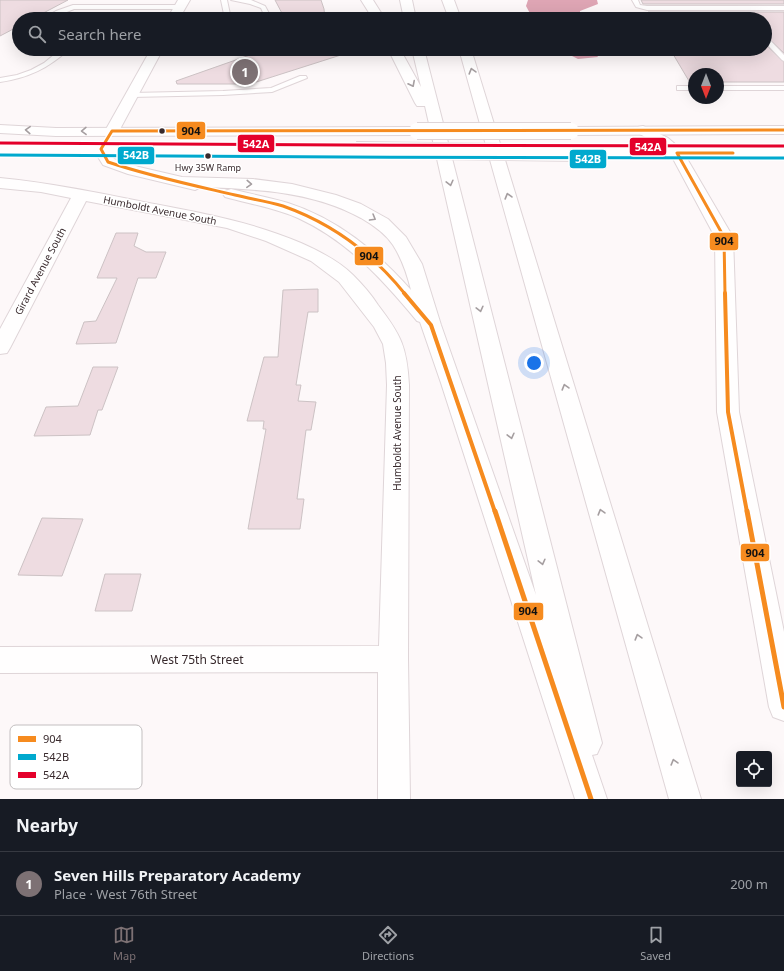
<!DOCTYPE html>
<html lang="en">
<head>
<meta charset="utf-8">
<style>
  body { margin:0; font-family:"Noto Sans",sans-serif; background:#20242c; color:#f1f3f6 }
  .controls { position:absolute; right:12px; bottom:12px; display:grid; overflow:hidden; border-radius:4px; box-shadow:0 4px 16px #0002 }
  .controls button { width:36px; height:36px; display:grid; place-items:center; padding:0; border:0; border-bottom:1px solid #363941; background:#171b24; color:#f1f3f6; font:20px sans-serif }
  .compass { position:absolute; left:688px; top:68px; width:36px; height:36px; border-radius:50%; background:#171b24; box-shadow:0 4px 16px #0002; rotate:180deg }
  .you { position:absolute; left:534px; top:363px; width:14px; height:14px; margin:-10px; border:3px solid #fff; border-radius:50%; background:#1a73e8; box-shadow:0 0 0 6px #1a73e833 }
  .badge { display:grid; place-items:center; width:26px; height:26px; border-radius:50%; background:#7d7174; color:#fff; font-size:13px; font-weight:700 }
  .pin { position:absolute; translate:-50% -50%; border:2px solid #fff; box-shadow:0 1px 4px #0006 }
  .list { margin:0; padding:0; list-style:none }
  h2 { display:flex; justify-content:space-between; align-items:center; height:52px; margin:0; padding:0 16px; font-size:17px }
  h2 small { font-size:13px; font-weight:400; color:#9ea1a6 }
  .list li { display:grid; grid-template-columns:26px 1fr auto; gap:12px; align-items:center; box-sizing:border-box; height:64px; padding:0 16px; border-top:1px solid #363941 }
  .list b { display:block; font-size:15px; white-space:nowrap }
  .list p { margin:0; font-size:13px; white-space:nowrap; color:#9ea1a6 }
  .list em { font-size:13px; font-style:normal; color:#9ea1a6 }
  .icon { flex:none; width:22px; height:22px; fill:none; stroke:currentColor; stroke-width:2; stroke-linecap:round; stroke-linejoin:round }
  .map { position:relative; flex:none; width:784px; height:799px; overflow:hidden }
  .search { position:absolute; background:#171b24; box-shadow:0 4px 16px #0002; left:12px; right:12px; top:12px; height:44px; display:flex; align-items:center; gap:10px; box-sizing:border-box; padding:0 14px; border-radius:22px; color:#9ea1a6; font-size:15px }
  .sheet { height:116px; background:#171b24 }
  nav { display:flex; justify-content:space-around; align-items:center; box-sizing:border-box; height:56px; border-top:1px solid #363941; background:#171b24; font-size:11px; color:#9ea1a6 }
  nav a { display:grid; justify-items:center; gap:2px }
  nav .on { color:#7d7174 }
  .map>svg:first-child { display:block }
  .water { fill:#dea5b4 }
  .building { fill:#eedce1; stroke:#ccc2c4 }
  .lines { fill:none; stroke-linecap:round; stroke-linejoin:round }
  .lane-casing { stroke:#dfd5d8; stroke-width:2 }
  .street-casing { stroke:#dfd5d8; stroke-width:2 }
  .secondary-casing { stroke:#dfd5d8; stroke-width:2 }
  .highway-casing { stroke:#dfd5d8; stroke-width:2 }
  .lane { fill:#fffefe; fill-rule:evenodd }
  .street { fill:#fffefe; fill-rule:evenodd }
  .secondary { fill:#fffefe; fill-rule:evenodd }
  .highway { fill:#fffefe; fill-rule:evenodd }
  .secondary-bridge-casing { stroke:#dfd5d8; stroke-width:18; stroke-linecap:butt }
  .secondary-bridge { stroke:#fffefe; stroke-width:16 }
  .bus-1-far2-casing { stroke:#fff; stroke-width:5.5 }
  .bus-1-far1-casing { stroke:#fff; stroke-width:7 }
  .bus-1-casing { stroke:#fff; stroke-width:8 }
  .bus-2-casing { stroke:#fff; stroke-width:5.5 }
  .bus-3-casing { stroke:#fff; stroke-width:5.5 }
  .bus-1-far2 { stroke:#f68b1f; stroke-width:3 }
  .bus-1-far1 { stroke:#f68b1f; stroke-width:4 }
  .bus-1 { stroke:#f68b1f; stroke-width:5 }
  .bus-2 { stroke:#00a9ce; stroke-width:3 }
  .bus-3 { stroke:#e4002b; stroke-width:3 }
  .oneway { stroke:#a59ea0 }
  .bus-dot { fill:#38292c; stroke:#fff; stroke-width:1.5 }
  .labels { text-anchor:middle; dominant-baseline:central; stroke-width:3; stroke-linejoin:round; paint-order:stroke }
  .bus-label { font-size:9px; fill:#38292c; stroke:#fff }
  .street-label { font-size:10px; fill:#38292c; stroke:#fff }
  .near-street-label { font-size:12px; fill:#38292c; stroke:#fff }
  .key { fill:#fff; stroke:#c3bfc0; stroke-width:1 }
  .key-label { font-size:11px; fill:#38292c }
  .line-badge { stroke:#fff; stroke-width:1.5 }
  .badge-label { font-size:11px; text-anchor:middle; font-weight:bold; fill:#fff }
  .pale-badge-label { font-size:11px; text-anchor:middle; font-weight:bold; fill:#111 }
</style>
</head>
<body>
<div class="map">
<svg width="784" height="799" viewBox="0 0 784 799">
  <rect width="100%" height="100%" fill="#fdf8f9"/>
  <path class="water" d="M528,0H597L598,4L580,11V19H533L526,6Z
    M558,49H593L598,57L578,59Z"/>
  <path class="building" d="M0,0H68L32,19H19V26L0,36Z
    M275,0H321L324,9L325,19H285Z
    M641,0H784V4H643Z
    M648,12H784V53L765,35V19H652Z
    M765,44L784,62V82H718V74H694V81H689L670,49H765Z
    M267,49H344V54L250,84H177L176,81Z
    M116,233H138L134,246L146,252H166L156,278H138L116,343L76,344L84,322L96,321L117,278H97Z
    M318,289V312H308L296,385H301L298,401L316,402L311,430H306L297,499H304L300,529H248L266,429H263L264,421H247L264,357H278L283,290Z
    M93,367H118L102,410H98L90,435L34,436L46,407L78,406Z
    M42,518L83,519L62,576L18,575Z
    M105,574H141L132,611H95Z"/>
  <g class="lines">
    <g class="lane-casing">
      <path id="lane" d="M221,0H227L231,19H225Z
        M231,0H251L265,6L272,19H266L261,8L250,4Z
        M632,0H638L640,5L647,6H784V10H647L636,7Z
        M73,5H180L183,7L180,9H74L50,19H42L56,11Z
        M765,36L767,37L784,55V61L782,60L765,42Z
        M61,49H69C49,68 28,78 0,82V78L17,75L31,70L44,63Z
        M219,49L232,51L252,49C245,55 224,59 219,49Z
        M300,76H306L307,78L272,92L223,95L132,97L128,95L132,93L223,91L271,88Z
        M677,86H694V90H677Z
        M718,86H784V90H718Z"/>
    </g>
    <g class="street-casing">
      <path id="street" d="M178,0H190L179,19H167Z
        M151,49H163L119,131L117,134L112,135L107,134L105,131Z
        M0,178C51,183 99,193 149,203C202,213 252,222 301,243C319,251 339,261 353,275C362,284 371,294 378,305C401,335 407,347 409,385L408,659L410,799H378V672L0,673V647L379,646L387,385L386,363L383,344L374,327L339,282L311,261L266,241L227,228L86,201L10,348L7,353L0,354V329L71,198L41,192L0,188Z"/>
    </g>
    <g class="secondary-casing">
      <path id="secondary" d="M0,125L56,128L417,127L422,128L424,131L422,134L417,135L56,136L0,133Z
        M784,126V134L571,135L566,134L564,131L566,128L571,127Z
        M0,144L356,145L361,147L364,150L361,153L356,155H29L0,154Z
        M784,147V157L584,158L579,156L576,153L579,150L584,148Z"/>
    </g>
    <g class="highway-casing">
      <path id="highway" d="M361,0H373L385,19H373Z
        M400,0H412L416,19H404Z
        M442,0H454L461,19H449Z
        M388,49H400L421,87L412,49H424L602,743L597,754L592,755L607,799H575L441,383L420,322L417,321C383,280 348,241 298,218C275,208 250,204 225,197L223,194L225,191L231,189C250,194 269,197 288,203C338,219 376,251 411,290C407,274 402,259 393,245C385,233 373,225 361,218C312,191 256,189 201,187L195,190L128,174L103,165L93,149L96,146L101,144L106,146L114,159L139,167L182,177L253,179L292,184L336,195L361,204L388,219L406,237L422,264L441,325L536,595L425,106H417L415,103Z
        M459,49H471L701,799H669Z
        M643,126L668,138L682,150L733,237L739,412L784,632V721L773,717L769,707L717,412L715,237L671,155L658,144L638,133L636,130L638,127Z"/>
    </g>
    <use href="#lane" class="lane"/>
    <use href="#street" class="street"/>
    <use href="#secondary" class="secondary"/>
    <use href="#highway" class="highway"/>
    <g class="secondary-bridge-casing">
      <path id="secondary-bridge" d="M417,131H571
        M356,150L584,153"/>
    </g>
    <use href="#secondary-bridge" class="secondary-bridge"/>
    <g class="bus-1-far2-casing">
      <path id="bus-1-far2" d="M405,294C373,254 331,223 283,206C267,201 251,199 235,195C192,185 149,176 108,162L101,149L112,131L784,130
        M725,294L724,237L677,153H733"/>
    </g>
    <g class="bus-1-far1-casing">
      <path id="bus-1-far1" d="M404,293L431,325L495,512
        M725,293L728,412L747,512"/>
    </g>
    <g class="bus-1-casing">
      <path id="bus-1" d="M495,511L591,799
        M747,511L784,707"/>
    </g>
    <g class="bus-2-casing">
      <path id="bus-2" d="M0,155C261,156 523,159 784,158"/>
    </g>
    <g class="bus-3-casing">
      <path id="bus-3" d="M0,143C261,144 523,147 784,146"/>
    </g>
    <use href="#bus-1-far2" class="bus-1-far2"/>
    <use href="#bus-1-far1" class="bus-1-far1"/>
    <use href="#bus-1" class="bus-1"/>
    <use href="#bus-2" class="bus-2"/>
    <use href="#bus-3" class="bus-3"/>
  </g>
  <defs><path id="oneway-chevron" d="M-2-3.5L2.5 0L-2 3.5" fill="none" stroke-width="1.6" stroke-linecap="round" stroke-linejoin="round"/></defs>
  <g class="oneway">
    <use href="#oneway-chevron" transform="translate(472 71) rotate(-106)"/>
    <use href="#oneway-chevron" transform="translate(412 84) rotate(63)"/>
    <use href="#oneway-chevron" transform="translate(28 130) rotate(-177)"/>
    <use href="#oneway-chevron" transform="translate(84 131) rotate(179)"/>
    <use href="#oneway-chevron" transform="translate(450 183) rotate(76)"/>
    <use href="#oneway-chevron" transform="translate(249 184) rotate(3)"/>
    <use href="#oneway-chevron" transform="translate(508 196) rotate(-106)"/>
    <use href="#oneway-chevron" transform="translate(373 218) rotate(30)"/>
    <use href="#oneway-chevron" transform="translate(480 309) rotate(76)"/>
    <use href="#oneway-chevron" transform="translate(565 387) rotate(-106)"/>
    <use href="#oneway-chevron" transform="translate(511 436) rotate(76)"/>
    <use href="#oneway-chevron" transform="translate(601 512) rotate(-106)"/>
    <use href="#oneway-chevron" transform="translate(542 562) rotate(76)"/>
    <use href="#oneway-chevron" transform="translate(638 637) rotate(-106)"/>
    <use href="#oneway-chevron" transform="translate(674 762) rotate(-106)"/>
  </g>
  <g class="bus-dot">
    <circle cx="162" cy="131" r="3.5"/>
    <circle cx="208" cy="156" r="3.5"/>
  </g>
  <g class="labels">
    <g class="bus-label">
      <text x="208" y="167">Hwy 35W Ramp</text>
    </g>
    <g class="street-label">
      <text transform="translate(160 210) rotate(11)">Humboldt Avenue South</text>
      <text transform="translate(40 271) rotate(-62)">Girard Avenue South</text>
      <text transform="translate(397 433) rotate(-90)">Humboldt Avenue South</text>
    </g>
    <g class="near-street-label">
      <text x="197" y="659">West 75th Street</text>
    </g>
  </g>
  <rect x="10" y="725" width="132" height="64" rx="6" class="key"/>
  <rect x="18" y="736" width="18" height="6" fill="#f68b1f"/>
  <rect x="18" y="754" width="18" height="6" fill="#00a9ce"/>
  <rect x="18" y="772" width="18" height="6" fill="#e4002b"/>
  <g class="key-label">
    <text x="43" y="743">904</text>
    <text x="43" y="761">542B</text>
    <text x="43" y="779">542A</text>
  </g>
  <g class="line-badge">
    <rect x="176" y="121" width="30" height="19" rx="4" fill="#f68b1f"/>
    <rect x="237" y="134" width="38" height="19" rx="4" fill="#e4002b"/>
    <rect x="629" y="137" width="38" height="19" rx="4" fill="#e4002b"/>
    <rect x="117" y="146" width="38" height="19" rx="4" fill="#00a9ce"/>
    <rect x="569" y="149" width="38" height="20" rx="4" fill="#00a9ce"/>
    <rect x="709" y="232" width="30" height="19" rx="4" fill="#f68b1f"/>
    <rect x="354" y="246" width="30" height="20" rx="4" fill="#f68b1f"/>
    <rect x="740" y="543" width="30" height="19" rx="4" fill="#f68b1f"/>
    <rect x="513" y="602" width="31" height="19" rx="4" fill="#f68b1f"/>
  </g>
  <g class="badge-label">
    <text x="256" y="148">542A</text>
    <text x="648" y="151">542A</text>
    <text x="136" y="159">542B</text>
    <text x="588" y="163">542B</text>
  </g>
  <g class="pale-badge-label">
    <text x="191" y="135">904</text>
    <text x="724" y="245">904</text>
    <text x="369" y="260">904</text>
    <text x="755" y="557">904</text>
    <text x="528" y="615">904</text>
  </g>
</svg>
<div class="controls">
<button><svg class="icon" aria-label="locate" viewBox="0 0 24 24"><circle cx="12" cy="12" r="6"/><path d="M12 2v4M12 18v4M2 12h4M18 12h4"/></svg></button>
</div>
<svg class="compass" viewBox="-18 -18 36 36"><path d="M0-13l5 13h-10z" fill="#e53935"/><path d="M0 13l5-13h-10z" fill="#9ea1a6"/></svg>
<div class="you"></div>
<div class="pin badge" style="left:245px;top:72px">1</div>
<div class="search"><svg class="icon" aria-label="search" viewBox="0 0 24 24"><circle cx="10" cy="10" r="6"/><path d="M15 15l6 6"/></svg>Search here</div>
</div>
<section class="sheet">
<h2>Nearby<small></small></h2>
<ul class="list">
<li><span class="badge">1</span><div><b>Seven Hills Preparatory Academy</b><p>Place · West 76th Street</p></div><em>200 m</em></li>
</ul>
</section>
<nav>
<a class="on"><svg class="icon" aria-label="map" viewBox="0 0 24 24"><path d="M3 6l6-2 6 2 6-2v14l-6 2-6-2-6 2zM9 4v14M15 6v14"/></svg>Map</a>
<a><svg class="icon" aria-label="directions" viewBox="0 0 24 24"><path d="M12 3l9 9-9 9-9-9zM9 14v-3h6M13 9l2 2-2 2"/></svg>Directions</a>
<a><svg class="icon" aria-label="saved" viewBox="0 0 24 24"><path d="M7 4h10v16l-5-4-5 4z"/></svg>Saved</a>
</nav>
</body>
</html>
